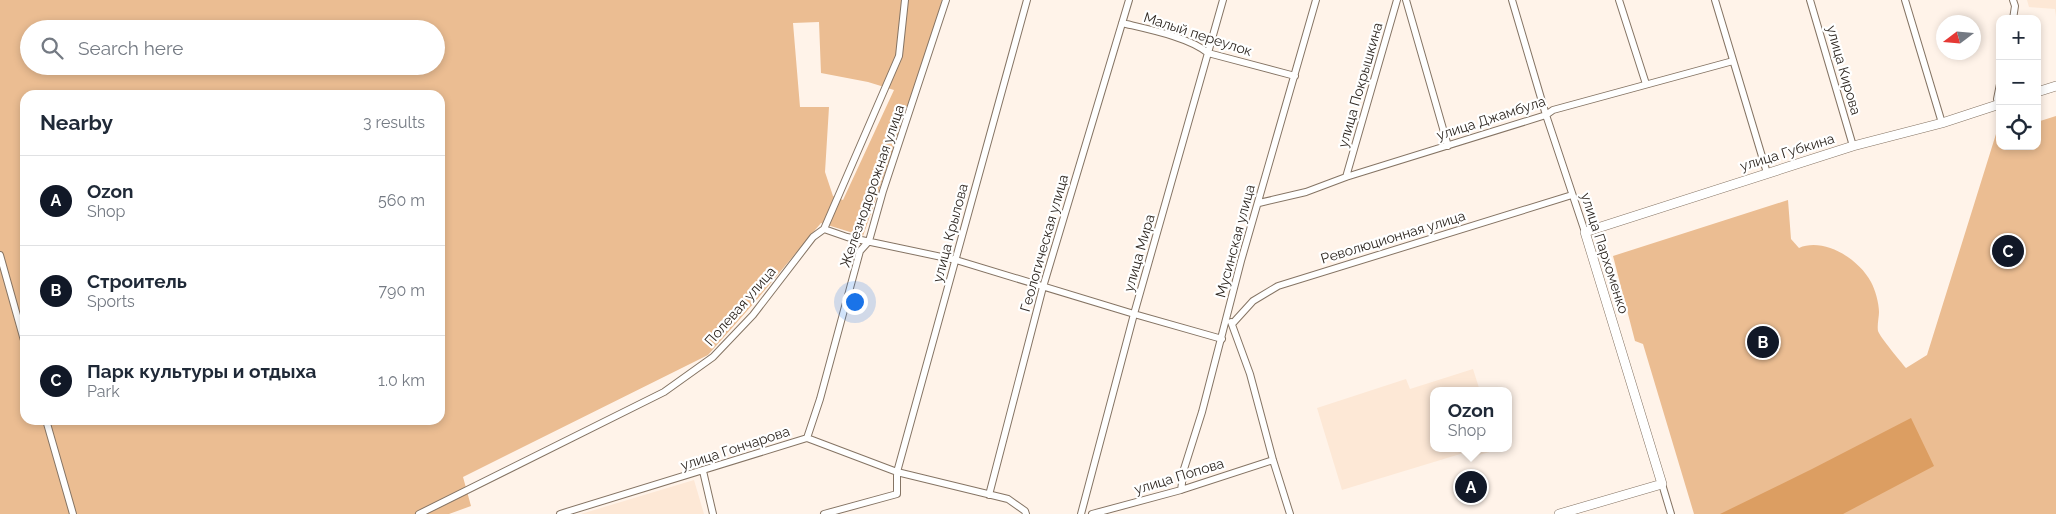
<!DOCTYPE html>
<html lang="en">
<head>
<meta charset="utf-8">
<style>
  body { margin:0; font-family:Raleway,sans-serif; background:#f2f2f3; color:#1f2937 }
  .controls { position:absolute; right:15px; top:15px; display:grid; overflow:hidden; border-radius:10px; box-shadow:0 2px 8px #0003 }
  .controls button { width:45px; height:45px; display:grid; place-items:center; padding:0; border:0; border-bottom:1px solid #e0e1e3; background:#fff; color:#1f2937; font:25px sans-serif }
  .compass { position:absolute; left:1936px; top:15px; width:45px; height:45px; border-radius:50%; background:#fff; box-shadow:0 2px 8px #0003; rotate:254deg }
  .you { position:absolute; left:854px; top:301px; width:18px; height:18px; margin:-12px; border:4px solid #fff; border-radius:50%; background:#1a73e8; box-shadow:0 0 0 8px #1a73e833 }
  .badge { display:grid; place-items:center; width:32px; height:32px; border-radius:50%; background:#111827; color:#fff; font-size:16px; font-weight:700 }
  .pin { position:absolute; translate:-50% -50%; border:2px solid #fff; box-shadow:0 1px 5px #0006 }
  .popup { position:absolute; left:1430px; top:387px; width:82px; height:65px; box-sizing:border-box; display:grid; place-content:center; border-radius:10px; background:#fff; filter:drop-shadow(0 1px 4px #0005); font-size:16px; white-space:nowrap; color:#747a83 }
  .popup b { font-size:19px; color:#1f2937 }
  .popup::after { content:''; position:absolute; left:50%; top:100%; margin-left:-10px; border:10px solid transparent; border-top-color:#fff }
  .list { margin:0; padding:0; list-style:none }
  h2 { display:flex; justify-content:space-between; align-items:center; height:65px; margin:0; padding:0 20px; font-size:21px }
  h2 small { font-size:16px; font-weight:400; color:#747a83 }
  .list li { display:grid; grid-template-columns:32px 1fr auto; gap:15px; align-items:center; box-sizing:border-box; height:90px; padding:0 20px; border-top:1px solid #e0e1e3 }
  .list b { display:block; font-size:19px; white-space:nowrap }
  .list p { margin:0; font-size:16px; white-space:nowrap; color:#747a83 }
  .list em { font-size:16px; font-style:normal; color:#747a83 }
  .icon { flex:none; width:28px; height:28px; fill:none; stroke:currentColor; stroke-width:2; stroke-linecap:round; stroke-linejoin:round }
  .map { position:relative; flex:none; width:2056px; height:514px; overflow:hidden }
  .search { position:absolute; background:#fff; box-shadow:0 2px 8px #0003; left:20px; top:20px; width:425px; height:55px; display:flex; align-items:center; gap:12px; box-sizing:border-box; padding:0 18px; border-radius:28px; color:#747a83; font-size:19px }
  .panel { position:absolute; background:#fff; box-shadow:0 2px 8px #0003; left:20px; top:90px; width:425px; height:335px; border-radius:15px }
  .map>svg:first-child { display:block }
  .built { fill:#fde8d6 }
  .green { fill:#ebbd92; fill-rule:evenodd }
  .water { fill:#dc9e62 }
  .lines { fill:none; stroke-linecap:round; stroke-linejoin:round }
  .street-casing { stroke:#857464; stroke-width:8 }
  .secondary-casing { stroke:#857464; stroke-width:10 }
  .street { stroke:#fff; stroke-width:6 }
  .secondary { stroke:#fff; stroke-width:9 }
  .labels { text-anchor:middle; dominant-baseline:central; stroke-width:4.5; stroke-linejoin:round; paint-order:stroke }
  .street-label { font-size:14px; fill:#2d2620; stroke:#fff }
</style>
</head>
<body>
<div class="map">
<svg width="2056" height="514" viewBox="0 0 2056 514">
  <rect width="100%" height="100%" fill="#fff3e9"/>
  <path class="built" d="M2027,0H2056V17L2055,9L2029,7Z
    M1473,369L1480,391H1434V448L1500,449L1472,457L1470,451L1342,490L1317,408L1406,379L1410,389Z
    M694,480L704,514H581Z"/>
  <path class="green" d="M0,0H942L930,43L863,236L821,223L754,303L708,355L463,477L471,506L449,514H0ZM819,22L821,73L868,82L894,90L843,200L833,196L825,172L829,107H800L793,23ZM29,29H436V66H29ZM25,95H440V420H25Z
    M2056,116V514H1694L1643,344L1635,341L1613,256L1788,200L1791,239L1799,248C1824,237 1859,259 1871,282C1875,289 1879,303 1879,312C1879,317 1877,325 1878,331C1880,337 1901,362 1906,368L1927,355L1996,134L2000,133V146H2037V122Z"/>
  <path class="water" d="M1911,418L1934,466L1843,514H1720L1812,469Z"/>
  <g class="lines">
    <g class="street-casing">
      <path id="street" d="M1406,0L1448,146
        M1512,0L1546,115L1585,232
        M1619,0L1646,84
        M1715,0L1767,173
        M1810,0L1853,146
        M1905,0L1942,123
        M2013,0L2015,6L2013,19
        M1122,23C1147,29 1189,37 1208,53L1295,76
        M1999,105L1997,99L2000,84
        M1346,177L1397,0
        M1259,203L1306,192L1346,177L1546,115L1553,110L1733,61
        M824,229L847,237L956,260L1134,314L1222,339
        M0,255L25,344
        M1231,322L1250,374L1273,460L1290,514
        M1233,323L1253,301L1278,286L1572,195
        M46,420L73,514
        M807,438L820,399L860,251L869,241L883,191L946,0
        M703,471L713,514
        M1662,484L1671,514
        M1181,490L1184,469L1202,412L1241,261L1316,0
        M989,495L1043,287L1129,0
        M419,514L664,392L713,357L753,315L813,237L824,229L899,56L905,0
        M560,514L807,438L897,472L1008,499L1025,511L1026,514
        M824,514L897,494V472L1027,0
        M1081,514L1134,314L1223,0
        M1092,514L1181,490L1273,460"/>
    </g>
    <g class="secondary-casing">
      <path id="secondary" d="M2037,92L2056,86
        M1559,514L1662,484L1585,232L1853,146L1942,123L2000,104"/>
    </g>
    <use href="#street" class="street"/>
    <use href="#secondary" class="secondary"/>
  </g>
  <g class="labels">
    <g class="street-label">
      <text transform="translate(1198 34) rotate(18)">Малый переулок</text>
      <text transform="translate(1844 70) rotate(74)">улица Кирова</text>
      <text transform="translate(1360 85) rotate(-74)">улица Покрышкина</text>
      <text transform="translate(1491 118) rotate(-18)">улица Джамбула</text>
      <text transform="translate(1787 152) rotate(-17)">улица Губкина</text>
      <text transform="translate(872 186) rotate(-71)">Железнодорожная улица</text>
      <text transform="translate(950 233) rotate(-75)">улица Крылова</text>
      <text transform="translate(1393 237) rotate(-17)">Революционная улица</text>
      <text transform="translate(1235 241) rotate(-75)">Мусинская улица</text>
      <text transform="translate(1044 243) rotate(-74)">Геологическая улица</text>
      <text transform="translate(1139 253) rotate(-74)">улица Мира</text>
      <text transform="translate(1605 253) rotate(72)">улица Пархоменко</text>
      <text transform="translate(740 306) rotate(-49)">Полевая улица</text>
      <text transform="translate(735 448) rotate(-18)">улица Гончарова</text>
      <text transform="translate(1179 476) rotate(-17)">улица Попова</text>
    </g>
  </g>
</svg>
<div class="controls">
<button>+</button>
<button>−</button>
<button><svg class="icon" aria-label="locate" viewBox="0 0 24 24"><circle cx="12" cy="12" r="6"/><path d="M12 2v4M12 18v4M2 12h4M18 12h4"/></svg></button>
</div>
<svg class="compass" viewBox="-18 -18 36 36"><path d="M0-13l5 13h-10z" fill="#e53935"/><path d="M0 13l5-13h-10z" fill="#747a83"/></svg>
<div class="you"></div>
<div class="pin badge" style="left:1471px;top:487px">A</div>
<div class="popup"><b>Ozon</b>Shop</div>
<div class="pin badge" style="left:1763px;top:342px">B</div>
<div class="pin badge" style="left:2008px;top:251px">C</div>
<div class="search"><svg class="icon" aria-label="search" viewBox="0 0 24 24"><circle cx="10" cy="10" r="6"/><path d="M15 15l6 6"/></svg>Search here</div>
<section class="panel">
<h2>Nearby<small>3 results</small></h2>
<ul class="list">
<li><span class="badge">A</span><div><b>Ozon</b><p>Shop</p></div><em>560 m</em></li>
<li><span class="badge">B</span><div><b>Строитель</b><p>Sports</p></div><em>790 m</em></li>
<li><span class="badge">C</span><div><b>Парк культуры и отдыха</b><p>Park</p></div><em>1.0 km</em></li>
</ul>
</section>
</div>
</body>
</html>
